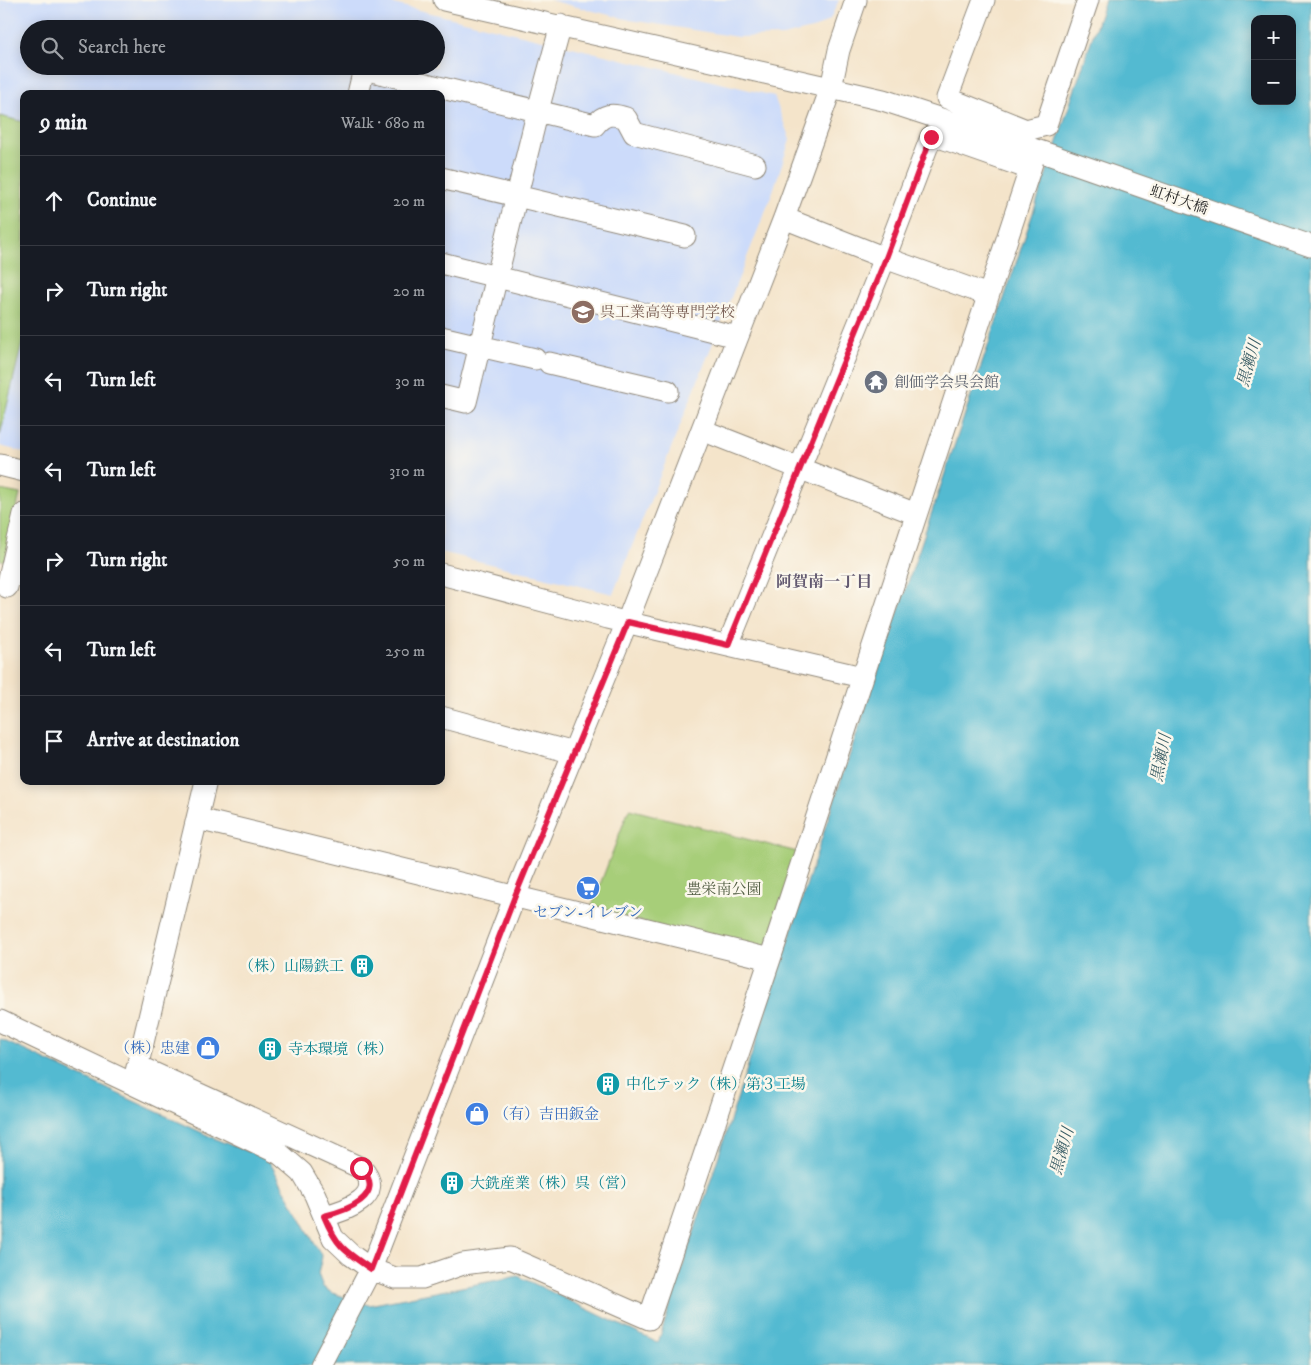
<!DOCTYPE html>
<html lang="en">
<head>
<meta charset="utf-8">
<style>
  body { margin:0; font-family:"IM FELL DW Pica","Noto Serif JP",serif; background:#242831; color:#f1f3f6 }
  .controls { position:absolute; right:15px; top:15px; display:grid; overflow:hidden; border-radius:10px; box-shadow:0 2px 12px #0003 }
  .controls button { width:45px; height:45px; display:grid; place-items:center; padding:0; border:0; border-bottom:1px solid #363941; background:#171b24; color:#f1f3f6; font:25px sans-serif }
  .stop { position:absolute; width:15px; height:15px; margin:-11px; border:4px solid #e11d48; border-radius:50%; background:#fff }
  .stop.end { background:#e11d48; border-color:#fff; box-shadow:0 1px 5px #0008 }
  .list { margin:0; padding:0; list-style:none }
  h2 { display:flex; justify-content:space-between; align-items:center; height:65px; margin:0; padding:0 20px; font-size:21px }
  h2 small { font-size:16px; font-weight:400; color:#9ea1a6 }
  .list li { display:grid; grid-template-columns:32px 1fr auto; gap:15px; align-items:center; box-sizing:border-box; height:90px; padding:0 20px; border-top:1px solid #363941 }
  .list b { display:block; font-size:19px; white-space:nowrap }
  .list em { font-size:16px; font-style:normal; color:#9ea1a6 }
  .icon { flex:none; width:28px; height:28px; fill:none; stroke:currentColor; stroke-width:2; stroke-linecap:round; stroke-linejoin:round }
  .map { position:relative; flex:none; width:1311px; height:1365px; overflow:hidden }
  .search { position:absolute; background:#171b24; box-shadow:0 2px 12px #0003; left:20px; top:20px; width:425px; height:55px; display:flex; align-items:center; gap:12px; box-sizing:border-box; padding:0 18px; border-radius:28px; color:#9ea1a6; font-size:19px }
  .panel { position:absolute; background:#171b24; box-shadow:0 2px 12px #0003; left:20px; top:90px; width:425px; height:695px; border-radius:10px }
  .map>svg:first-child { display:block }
  .built { fill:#ccdbfa; fill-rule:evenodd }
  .green { fill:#a7ce79; stroke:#697c52 }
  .water { fill:#53bad1; stroke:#3f727e; fill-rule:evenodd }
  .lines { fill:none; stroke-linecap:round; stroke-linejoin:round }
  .minor-casing { stroke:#90887a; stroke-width:23 }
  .minor { stroke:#fff; stroke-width:21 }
  .route { stroke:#e11d48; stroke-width:6 }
  .labels { text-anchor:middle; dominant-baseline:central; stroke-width:5; stroke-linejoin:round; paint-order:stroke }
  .street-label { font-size:15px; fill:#2b2b2b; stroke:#fbf7ec }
  .education-label { font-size:15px; fill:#785e54; stroke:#fbf7ec; text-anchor:start }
  .worship-label { font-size:15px; fill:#5b616d; stroke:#fbf7ec; text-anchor:start }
  .park-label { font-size:15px; fill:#505c42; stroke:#fbf7ec }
  .shop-label { font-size:15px; fill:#366cbe; stroke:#fbf7ec }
  .culture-label { font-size:15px; fill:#0d838f; stroke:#fbf7ec; text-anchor:start }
  .water-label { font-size:16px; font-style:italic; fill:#395d65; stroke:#fbf7ec }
  .neighbourhood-label { font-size:16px; font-weight:bold; fill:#625970; stroke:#fbf7ec }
</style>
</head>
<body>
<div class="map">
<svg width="1311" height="1365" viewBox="0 0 1311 1365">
  <rect width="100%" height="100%" fill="#fbf7ec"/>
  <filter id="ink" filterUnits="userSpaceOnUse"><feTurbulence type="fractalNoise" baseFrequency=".02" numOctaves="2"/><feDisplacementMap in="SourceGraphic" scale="10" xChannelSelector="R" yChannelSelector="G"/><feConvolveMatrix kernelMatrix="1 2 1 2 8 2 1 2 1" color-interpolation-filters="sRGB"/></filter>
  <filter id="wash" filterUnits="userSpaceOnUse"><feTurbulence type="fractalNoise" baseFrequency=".0096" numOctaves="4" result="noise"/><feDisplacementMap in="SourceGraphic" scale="20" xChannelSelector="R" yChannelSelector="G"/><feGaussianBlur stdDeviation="1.12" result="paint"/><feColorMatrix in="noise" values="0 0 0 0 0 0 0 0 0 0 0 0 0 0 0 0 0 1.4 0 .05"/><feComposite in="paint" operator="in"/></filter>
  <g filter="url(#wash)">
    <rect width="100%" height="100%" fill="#f4e4ca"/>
    <path class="built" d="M0,0H377L774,96L790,140L771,197L613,594L441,552V94H24V452L0,446ZM29,29H436V66H29Z
      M549,0H839L830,19L816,28L783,36L738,37L630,20Z"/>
    <path class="green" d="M0,116L24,122V335L0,435Z
      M0,490L20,494L5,561L0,560Z
      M629,809L801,853L770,945L752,952L591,908Z"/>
    <path class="water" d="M1105,0H1311V1365H0V1039L220,1141L268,1159L322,1257L318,1274L323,1287L332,1293L369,1305L518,1276L658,1343L827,822ZM1255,19H1292V101H1255Z"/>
  </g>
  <g filter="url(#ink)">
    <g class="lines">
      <g class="minor-casing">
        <path id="minor" d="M444,0L883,100L1048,154L1311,246
          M984,0L947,98L1026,130L1046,125L1088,0
          M358,94L364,69L595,125C604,114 612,113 626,118L634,133L755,165
          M441,178L685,236
          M784,218L885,258L988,295
          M441,263L737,337
          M441,337L535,359
          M549,363L668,391
          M441,396L466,402L538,110L561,25
          M702,430L916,514
          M0,465L24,471
          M441,574L608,618L862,677
          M7,587L24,514
          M728,645L885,258L931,137H939L1030,169
          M441,717L574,753
          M198,819L770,959
          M0,1021L280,1154L302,1173L315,1195L333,1238L351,1255L371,1269L395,1278H422L463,1264L510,1258L649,1319L770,959L1032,163
          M138,1066L361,1168C388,1196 345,1211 324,1216
          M134,1080L206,781
          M321,1365L371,1269L515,896L627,622L784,218L831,88L839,50L856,0"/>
      </g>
      <use href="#minor" class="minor"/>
    </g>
  </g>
  <g class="lines" filter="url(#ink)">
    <path class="route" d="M361,1168C388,1196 345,1211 324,1216C336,1245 344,1251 371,1269L515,896L628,622L728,645L886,258L931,137"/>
  </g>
  <defs>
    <g id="school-disc" transform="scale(1.25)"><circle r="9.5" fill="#8d6e63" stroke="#fbf7ec"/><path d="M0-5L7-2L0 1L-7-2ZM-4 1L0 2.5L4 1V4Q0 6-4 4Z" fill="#fff"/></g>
    <g id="temple-disc" transform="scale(1.25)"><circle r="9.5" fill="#6b7280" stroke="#fbf7ec"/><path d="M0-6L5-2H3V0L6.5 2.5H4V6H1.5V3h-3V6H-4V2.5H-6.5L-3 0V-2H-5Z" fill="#fff"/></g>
    <g id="supermarket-disc" transform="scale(1.25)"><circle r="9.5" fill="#3f7fe0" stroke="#fbf7ec"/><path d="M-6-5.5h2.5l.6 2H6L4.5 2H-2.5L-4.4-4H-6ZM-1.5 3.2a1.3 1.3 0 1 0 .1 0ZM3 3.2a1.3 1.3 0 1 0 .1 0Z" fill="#fff"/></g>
    <g id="building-disc" transform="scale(1.25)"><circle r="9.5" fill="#0f9aa8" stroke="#fbf7ec"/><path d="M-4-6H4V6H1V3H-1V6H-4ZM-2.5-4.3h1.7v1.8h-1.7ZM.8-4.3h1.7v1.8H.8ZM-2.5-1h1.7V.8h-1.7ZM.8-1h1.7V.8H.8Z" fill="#fff"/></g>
    <g id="shop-disc" transform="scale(1.25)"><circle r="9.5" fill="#3f7fe0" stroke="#fbf7ec"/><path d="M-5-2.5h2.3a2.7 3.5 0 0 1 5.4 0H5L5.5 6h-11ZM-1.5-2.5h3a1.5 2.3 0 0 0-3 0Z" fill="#fff"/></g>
  </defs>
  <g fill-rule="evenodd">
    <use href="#school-disc" x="583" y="312"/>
    <use href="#temple-disc" x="876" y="382"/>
    <use href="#supermarket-disc" x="588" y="888"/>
    <use href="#building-disc" x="362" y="966"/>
    <use href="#shop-disc" x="208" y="1048"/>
    <use href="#building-disc" x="270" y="1049"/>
    <use href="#building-disc" x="608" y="1084"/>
    <use href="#shop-disc" x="477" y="1114"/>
    <use href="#building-disc" x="452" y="1183"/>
  </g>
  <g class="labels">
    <g class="street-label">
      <text transform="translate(1179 200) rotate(19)">虹村大橋</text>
    </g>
    <g class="education-label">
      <text x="600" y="312">呉工業高等専門学校</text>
    </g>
    <g class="worship-label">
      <text x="894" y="382">創価学会呉会館</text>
    </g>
    <g class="park-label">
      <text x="724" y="889">豊栄南公園</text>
    </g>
    <g class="shop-label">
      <text x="588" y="912">セブン-イレブン</text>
      <text x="190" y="1048" text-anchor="end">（株）忠建</text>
      <text x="494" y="1114" text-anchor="start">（有）吉田鈑金</text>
    </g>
    <g class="culture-label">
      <text x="344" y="966" text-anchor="end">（株）山陽鉄工</text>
      <text x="288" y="1049">寺本環境（株）</text>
      <text x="626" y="1084">中化テック（株）第３工場</text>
      <text x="470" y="1183">大銑産業（株）呉（営）</text>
    </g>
    <g class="water-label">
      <text transform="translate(1249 363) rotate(-74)">黒瀬川</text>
      <text transform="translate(1161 758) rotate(-79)">黒瀬川</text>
      <text transform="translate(1062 1151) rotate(-74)">黒瀬川</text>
    </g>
    <g class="neighbourhood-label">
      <text x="824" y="582">阿賀南一丁目</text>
    </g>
  </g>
</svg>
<div class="controls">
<button>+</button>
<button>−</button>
</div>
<div class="stop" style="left:361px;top:1168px"></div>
<div class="stop end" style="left:931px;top:137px"></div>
<div class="search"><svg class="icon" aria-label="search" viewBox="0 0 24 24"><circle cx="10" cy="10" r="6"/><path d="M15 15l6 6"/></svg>Search here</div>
<section class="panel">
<h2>9 min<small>Walk · 680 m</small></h2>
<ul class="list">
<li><svg class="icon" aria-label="ahead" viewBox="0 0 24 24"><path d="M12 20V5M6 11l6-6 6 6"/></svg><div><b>Continue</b></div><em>20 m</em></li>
<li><svg class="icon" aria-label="right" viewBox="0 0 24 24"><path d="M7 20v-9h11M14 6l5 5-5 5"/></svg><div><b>Turn right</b></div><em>20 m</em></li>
<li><svg class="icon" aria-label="left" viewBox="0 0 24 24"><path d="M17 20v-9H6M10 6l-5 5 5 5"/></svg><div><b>Turn left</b></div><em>30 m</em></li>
<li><svg class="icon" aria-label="left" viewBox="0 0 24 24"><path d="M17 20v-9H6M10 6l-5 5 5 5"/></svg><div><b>Turn left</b></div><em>310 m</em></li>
<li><svg class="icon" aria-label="right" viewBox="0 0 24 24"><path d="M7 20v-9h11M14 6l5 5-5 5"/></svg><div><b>Turn right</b></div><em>50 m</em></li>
<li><svg class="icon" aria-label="left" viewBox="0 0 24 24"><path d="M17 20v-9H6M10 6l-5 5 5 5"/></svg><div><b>Turn left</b></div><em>250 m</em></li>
<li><svg class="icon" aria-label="arrive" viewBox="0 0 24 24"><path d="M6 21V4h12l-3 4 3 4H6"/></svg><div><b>Arrive at destination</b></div></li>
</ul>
</section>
</div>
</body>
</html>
